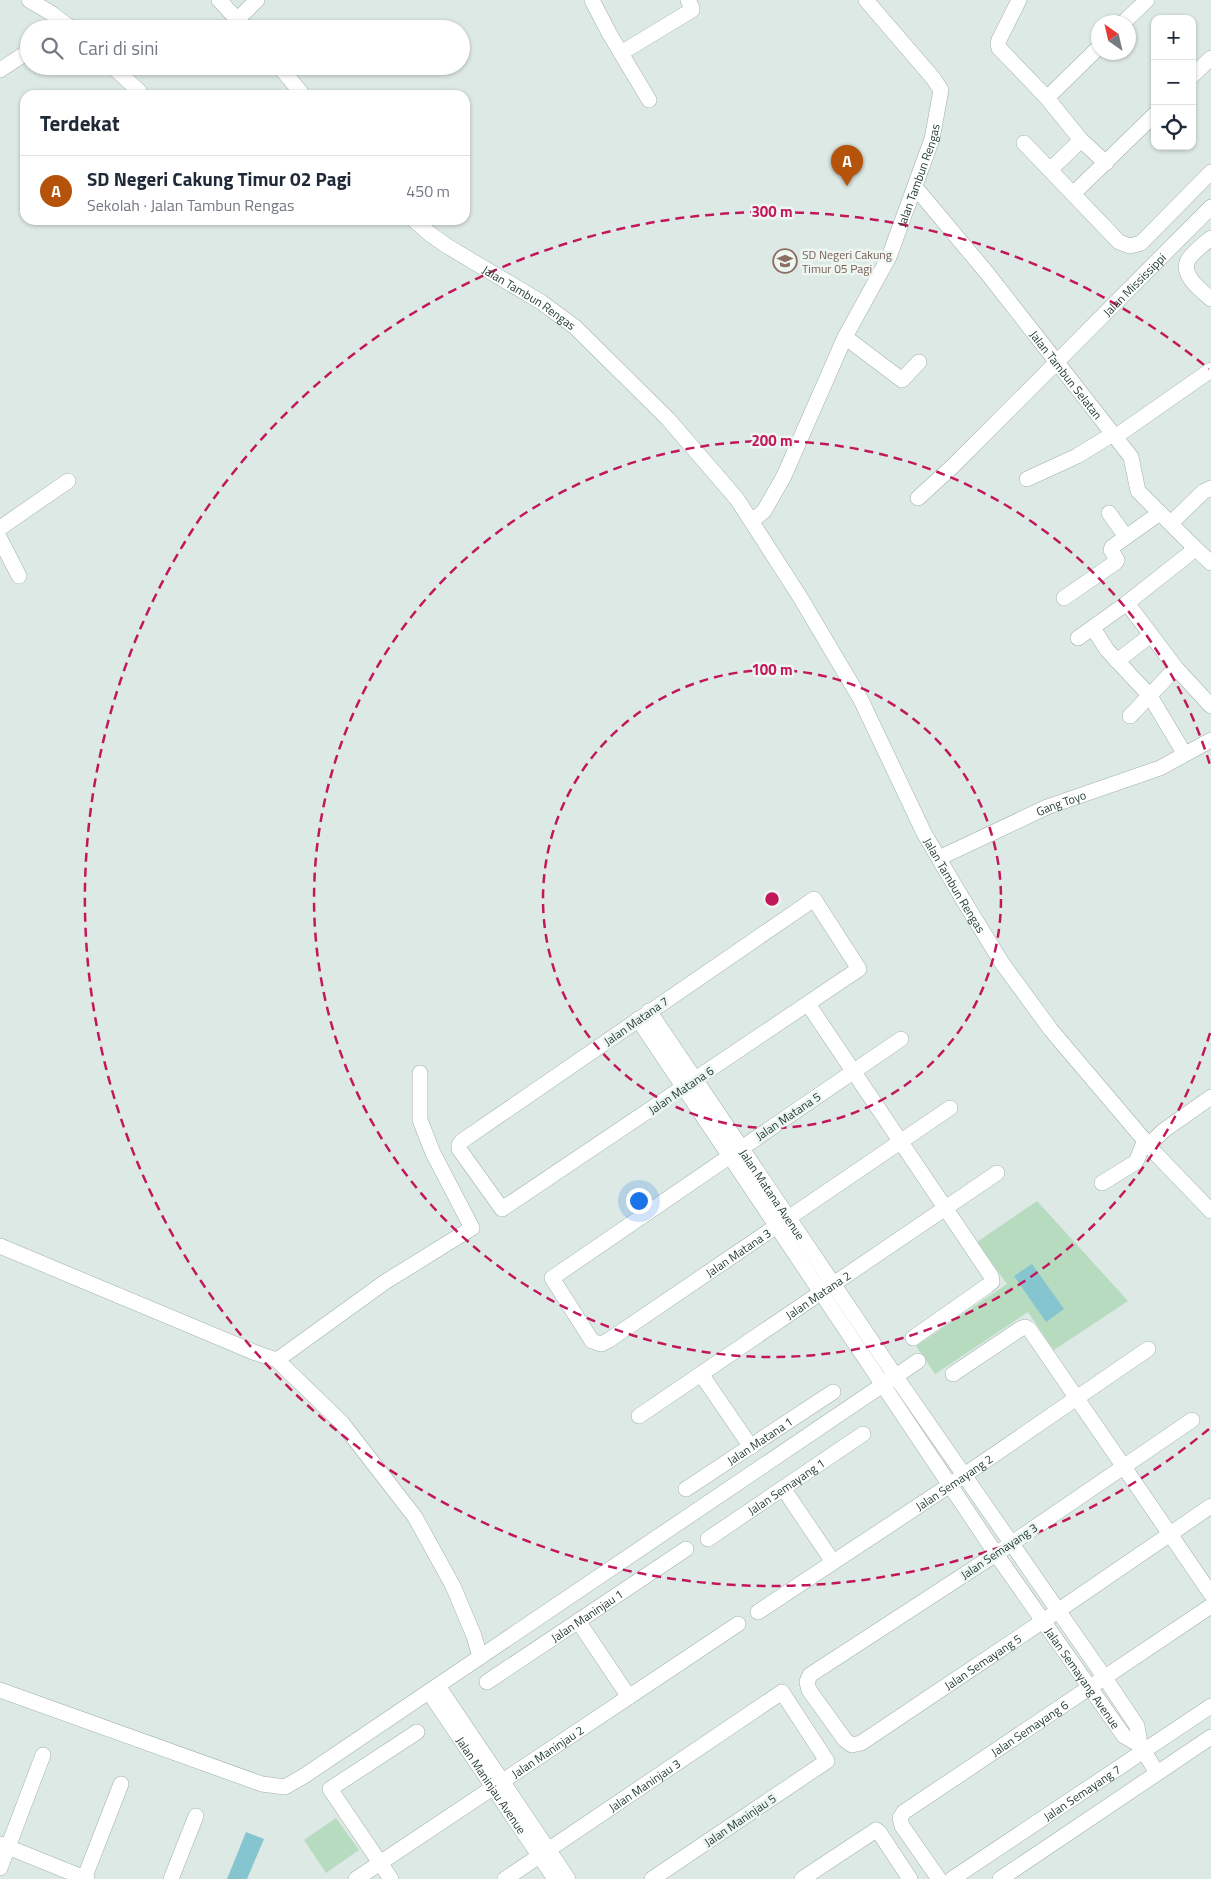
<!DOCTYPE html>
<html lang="id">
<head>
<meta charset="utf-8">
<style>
  body { margin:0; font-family:"Titillium Web",sans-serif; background:#f2f2f3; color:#1f2937 }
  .controls { position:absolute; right:15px; top:15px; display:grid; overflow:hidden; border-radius:10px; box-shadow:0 1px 4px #0004 }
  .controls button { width:45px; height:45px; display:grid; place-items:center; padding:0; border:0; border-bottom:1px solid #e0e1e3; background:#fff; color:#1f2937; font:25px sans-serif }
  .compass { position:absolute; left:1091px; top:15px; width:45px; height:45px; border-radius:50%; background:#fff; box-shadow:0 1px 4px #0004; rotate:326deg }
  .you { position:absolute; left:638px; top:1200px; width:18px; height:18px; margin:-12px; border:4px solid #fff; border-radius:50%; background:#1a73e8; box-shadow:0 0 0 8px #1a73e833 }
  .badge { display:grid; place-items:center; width:32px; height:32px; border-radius:50%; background:#b45309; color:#fff; font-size:16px; font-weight:700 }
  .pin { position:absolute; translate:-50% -41px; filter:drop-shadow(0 1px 2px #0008) }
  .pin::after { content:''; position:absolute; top:26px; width:18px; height:15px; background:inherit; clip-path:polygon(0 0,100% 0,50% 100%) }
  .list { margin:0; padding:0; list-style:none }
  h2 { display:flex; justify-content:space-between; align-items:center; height:65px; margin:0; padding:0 20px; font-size:21px }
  h2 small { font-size:16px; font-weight:400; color:#747a83 }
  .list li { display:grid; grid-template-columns:32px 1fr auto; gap:15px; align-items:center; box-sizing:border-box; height:70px; padding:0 20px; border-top:1px solid #e0e1e3 }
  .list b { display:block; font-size:19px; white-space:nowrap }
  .list p { margin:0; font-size:16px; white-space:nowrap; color:#747a83 }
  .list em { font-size:16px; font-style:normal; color:#747a83 }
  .icon { flex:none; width:28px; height:28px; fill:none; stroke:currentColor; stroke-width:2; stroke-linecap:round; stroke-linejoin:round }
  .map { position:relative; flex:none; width:1211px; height:1879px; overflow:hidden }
  .search { position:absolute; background:#fff; box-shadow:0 1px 4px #0004; left:20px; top:20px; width:450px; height:55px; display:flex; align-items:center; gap:12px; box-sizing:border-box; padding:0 18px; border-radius:28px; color:#747a83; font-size:19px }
  .panel { position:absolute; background:#fff; box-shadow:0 1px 4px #0004; left:20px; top:90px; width:450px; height:135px; border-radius:15px }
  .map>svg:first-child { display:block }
  .green { fill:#b6dbbf }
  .water { fill:#84c5cf }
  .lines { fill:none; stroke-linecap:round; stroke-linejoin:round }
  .street-casing { stroke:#a0b1ab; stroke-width:16 }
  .secondary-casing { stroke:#9db5ac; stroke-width:16 }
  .street { stroke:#fff; stroke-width:15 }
  .secondary { stroke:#fff; stroke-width:15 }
  .ring { fill:none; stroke:#c2185b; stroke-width:2.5; stroke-dasharray:9 6 }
  .labels { text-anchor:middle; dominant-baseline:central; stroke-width:5; stroke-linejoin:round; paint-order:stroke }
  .street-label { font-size:12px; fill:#1f3931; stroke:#eef6f2 }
  .education-label { font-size:12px; fill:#785e54; stroke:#eef6f2; text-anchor:start }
  .centre { fill:#c2185b; stroke:#eef6f2; stroke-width:2.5 }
  .ring-label { font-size:15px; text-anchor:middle; font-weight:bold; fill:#c2185b; stroke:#eef6f2; stroke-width:5; stroke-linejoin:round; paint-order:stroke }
</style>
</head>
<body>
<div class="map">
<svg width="1211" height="1879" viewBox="0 0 1211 1879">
  <rect width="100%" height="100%" fill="#dde9e4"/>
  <path class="green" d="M1037,1201L1128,1301L1054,1350L1028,1312L935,1374L916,1346L1007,1284L977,1242Z
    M336,1818L359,1850L326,1873L304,1840Z"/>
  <path class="water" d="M1032,1264L1064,1309L1046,1322L1014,1276Z
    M246,1832L264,1839L247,1879H227Z"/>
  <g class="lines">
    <g class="street-casing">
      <g id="street">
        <path d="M29,0L51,13L72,29"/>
        <path d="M592,0L609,33L649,100"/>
        <path d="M1019,0L999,40L998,43L999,48L1047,98L1081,140L1106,163"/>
        <path d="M238,19L257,0"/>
        <path d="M1124,22L1147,0"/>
        <path d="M621,53L692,10V8L688,0"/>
        <path d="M112,66L139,91"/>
        <path d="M0,70L29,51"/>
        <path d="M1192,76L1211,58"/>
        <path d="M1047,98L1098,48"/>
        <path d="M1024,143L1119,242L1130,246L1141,243L1211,172"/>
        <path d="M1050,170L1081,140"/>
        <path id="s1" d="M915,187L987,273L1131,457L1138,491L1194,547L1211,563"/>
        <path d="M1073,194L1155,114"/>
        <path d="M1211,238C1205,243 1191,254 1188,260C1180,275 1202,291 1211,299"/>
        <path d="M845,337L902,380L919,362"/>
        <path d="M1115,437L1211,370"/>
        <path d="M1027,479L1077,456L1113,434"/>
        <path id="s2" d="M918,498L953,466L1211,207"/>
        <path d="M1109,513L1126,537"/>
        <path id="s3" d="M752,521L764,511L784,476L845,337L889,257L932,139L941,90L933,78L866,0"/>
        <path d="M1171,523L1203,492L1211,488"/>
        <path d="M0,528L68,481"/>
        <path d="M0,539L19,576"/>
        <path d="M1064,598L1116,562L1117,560L1111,550L1112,547L1160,513"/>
        <path d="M1127,603L1189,554L1194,547"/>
        <path d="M1093,628L1107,650L1150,696L1184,753"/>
        <path d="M1078,638L1127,603L1176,668L1211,706"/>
        <path d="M1117,661L1151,635"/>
        <path d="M1130,716L1176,668"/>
        <path id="s4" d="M939,858L1047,807L1160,768L1211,740"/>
        <path d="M814,899L859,969L502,1209L459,1149V1145L462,1141Z"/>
        <path d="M808,1004L991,1276L992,1282L987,1286L913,1338"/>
        <path id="s5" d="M649,1011L896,1377L1105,1678L1137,1726L1140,1745L1157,1773"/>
        <path id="s6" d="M638,1019L996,1554L1124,1736L1140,1745"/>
        <path id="s7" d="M901,1039L552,1278L592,1341L601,1344L609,1340L950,1108"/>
        <path d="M1149,1145L1163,1131L1211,1097"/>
        <path d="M1102,1183L1136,1162L1145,1140"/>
        <path d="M0,1246L256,1353L277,1360L385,1282L472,1228L433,1153L420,1120V1073"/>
        <path d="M277,1360L342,1423L415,1517L453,1586L474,1636L480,1657"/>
        <path d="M701,1374L751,1447"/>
        <path d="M953,1374L1020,1329L1025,1327L1030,1330L1211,1594"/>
        <path id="s8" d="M639,1416L997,1173"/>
        <path id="s9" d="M1192,1420L996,1554L810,1675L807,1682L809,1690L845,1740L852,1745L861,1743L1043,1621L1211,1506"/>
        <path d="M783,1488L833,1562"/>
        <path id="s10" d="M686,1489L833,1392"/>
        <path id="s11" d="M708,1539L863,1434"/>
        <path id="s12" d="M758,1612L950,1485L1148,1349"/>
        <path d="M578,1621L629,1697"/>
        <path id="s13" d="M487,1682L686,1549"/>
        <path d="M438,1686L568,1879"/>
        <path d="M0,1690L262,1784L285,1787L304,1776L918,1361"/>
        <path id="s14" d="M429,1692L555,1879"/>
        <path d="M0,1844L87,1879"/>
        <path d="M0,1868L43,1755"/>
        <path d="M84,1879L121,1784"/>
        <path d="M171,1879L196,1816"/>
        <path id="s15" d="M356,1879L738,1624"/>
        <path d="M391,1879L330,1789L417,1732"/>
        <path id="s16" d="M505,1879L782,1692L827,1761L652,1879"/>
        <path d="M802,1879L876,1830L879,1832L910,1879"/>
        <path id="s17" d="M939,1879L902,1826L900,1818L904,1812L1211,1606"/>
        <path id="s18" d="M952,1879L1211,1706"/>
        <path d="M1000,1879L1211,1737"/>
      </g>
    </g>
    <g class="secondary-casing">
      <g id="secondary">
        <path d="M219,0L246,29"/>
        <path d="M279,66L303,95"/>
        <path id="s19" d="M414,220L430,234L447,246L541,302L575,327L668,419L737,499L800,597L861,700L924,833L959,893L1002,963L1051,1030L1157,1155L1211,1211"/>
      </g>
    </g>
    <use href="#street" class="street"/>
    <use href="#secondary" class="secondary"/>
  </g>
  <g class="ring">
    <circle cx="772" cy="899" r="229"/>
    <path d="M1210 1033A458 458 0 1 1 1210 765"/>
    <path d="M1209 1429A687 687 0 1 1 1209 369"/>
  </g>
  <defs>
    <g id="school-ring" transform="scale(1.25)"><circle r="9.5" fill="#eef6f2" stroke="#8d6e63" stroke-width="1.5"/><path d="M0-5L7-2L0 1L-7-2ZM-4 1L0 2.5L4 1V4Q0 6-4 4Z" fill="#8d6e63"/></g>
  </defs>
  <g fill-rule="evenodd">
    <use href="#school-ring" x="785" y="261"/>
  </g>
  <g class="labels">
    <g class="street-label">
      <text stroke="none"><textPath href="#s3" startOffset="386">Jalan Tambun Rengas</textPath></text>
      <text stroke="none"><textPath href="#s2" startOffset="304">Jalan Mississippi</textPath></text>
      <text stroke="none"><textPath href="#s19" startOffset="139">Jalan Tambun Rengas</textPath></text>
      <text stroke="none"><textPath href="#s1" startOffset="241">Jalan Tambun Selatan</textPath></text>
      <text stroke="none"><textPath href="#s4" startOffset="134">Gang Toyo</textPath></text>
      <text stroke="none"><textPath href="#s19" startOffset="874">Jalan Tambun Rengas</textPath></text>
      <text transform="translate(636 1021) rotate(-35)">Jalan Matana 7</text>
      <text transform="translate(681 1090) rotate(-34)">Jalan Matana 6</text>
      <text transform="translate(788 1116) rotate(-34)">Jalan Matana 5</text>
      <text stroke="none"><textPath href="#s5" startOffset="221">Jalan Matana Avenue</textPath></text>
      <text stroke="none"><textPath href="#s7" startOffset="672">Jalan Matana 3</textPath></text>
      <text stroke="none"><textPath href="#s8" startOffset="216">Jalan Matana 2</textPath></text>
      <text stroke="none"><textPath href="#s10" startOffset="88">Jalan Matana 1</textPath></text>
      <text stroke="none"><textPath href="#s12" startOffset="235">Jalan Semayang 2</textPath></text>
      <text stroke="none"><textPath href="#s11" startOffset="94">Jalan Semayang 1</textPath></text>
      <text transform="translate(999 1551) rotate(-34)">Jalan Semayang 3</text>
      <text stroke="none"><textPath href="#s13" startOffset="120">Jalan Maninjau 1</textPath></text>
      <text stroke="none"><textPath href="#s9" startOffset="701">Jalan Semayang 5</textPath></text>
      <text stroke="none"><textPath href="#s6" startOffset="795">Jalan Semayang Avenue</textPath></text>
      <text stroke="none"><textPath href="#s17" startOffset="231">Jalan Semayang 6</textPath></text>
      <text stroke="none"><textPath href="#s15" startOffset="230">Jalan Maninjau 2</textPath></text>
      <text stroke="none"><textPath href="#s14" startOffset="112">Jalan Maninjau Avenue</textPath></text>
      <text stroke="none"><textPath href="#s16" startOffset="168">Jalan Maninjau 3</textPath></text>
      <text stroke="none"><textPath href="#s18" startOffset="156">Jalan Semayang 7</textPath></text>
      <text transform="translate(740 1820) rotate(-34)">Jalan Maninjau 5</text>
    </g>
    <g class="education-label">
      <text x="802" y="254">SD Negeri Cakung<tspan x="802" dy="14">Timur 05 Pagi</tspan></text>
    </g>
  </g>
  <circle cx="772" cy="899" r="8" class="centre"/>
  <g class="ring-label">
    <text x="772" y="217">300 m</text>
    <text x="772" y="446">200 m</text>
    <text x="772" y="675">100 m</text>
  </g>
</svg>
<div class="controls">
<button>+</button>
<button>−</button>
<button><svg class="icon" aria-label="locate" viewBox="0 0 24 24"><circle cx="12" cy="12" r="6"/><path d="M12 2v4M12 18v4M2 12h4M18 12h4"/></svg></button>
</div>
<svg class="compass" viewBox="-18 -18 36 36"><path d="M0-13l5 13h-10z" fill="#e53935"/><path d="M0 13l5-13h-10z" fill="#747a83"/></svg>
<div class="you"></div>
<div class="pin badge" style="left:847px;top:186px">A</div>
<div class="search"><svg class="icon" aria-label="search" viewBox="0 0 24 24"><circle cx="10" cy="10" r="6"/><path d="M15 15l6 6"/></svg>Cari di sini</div>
<section class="panel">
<h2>Terdekat<small></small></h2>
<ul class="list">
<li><span class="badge">A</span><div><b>SD Negeri Cakung Timur 02 Pagi</b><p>Sekolah · Jalan Tambun Rengas</p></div><em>450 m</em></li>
</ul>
</section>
</div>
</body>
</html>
